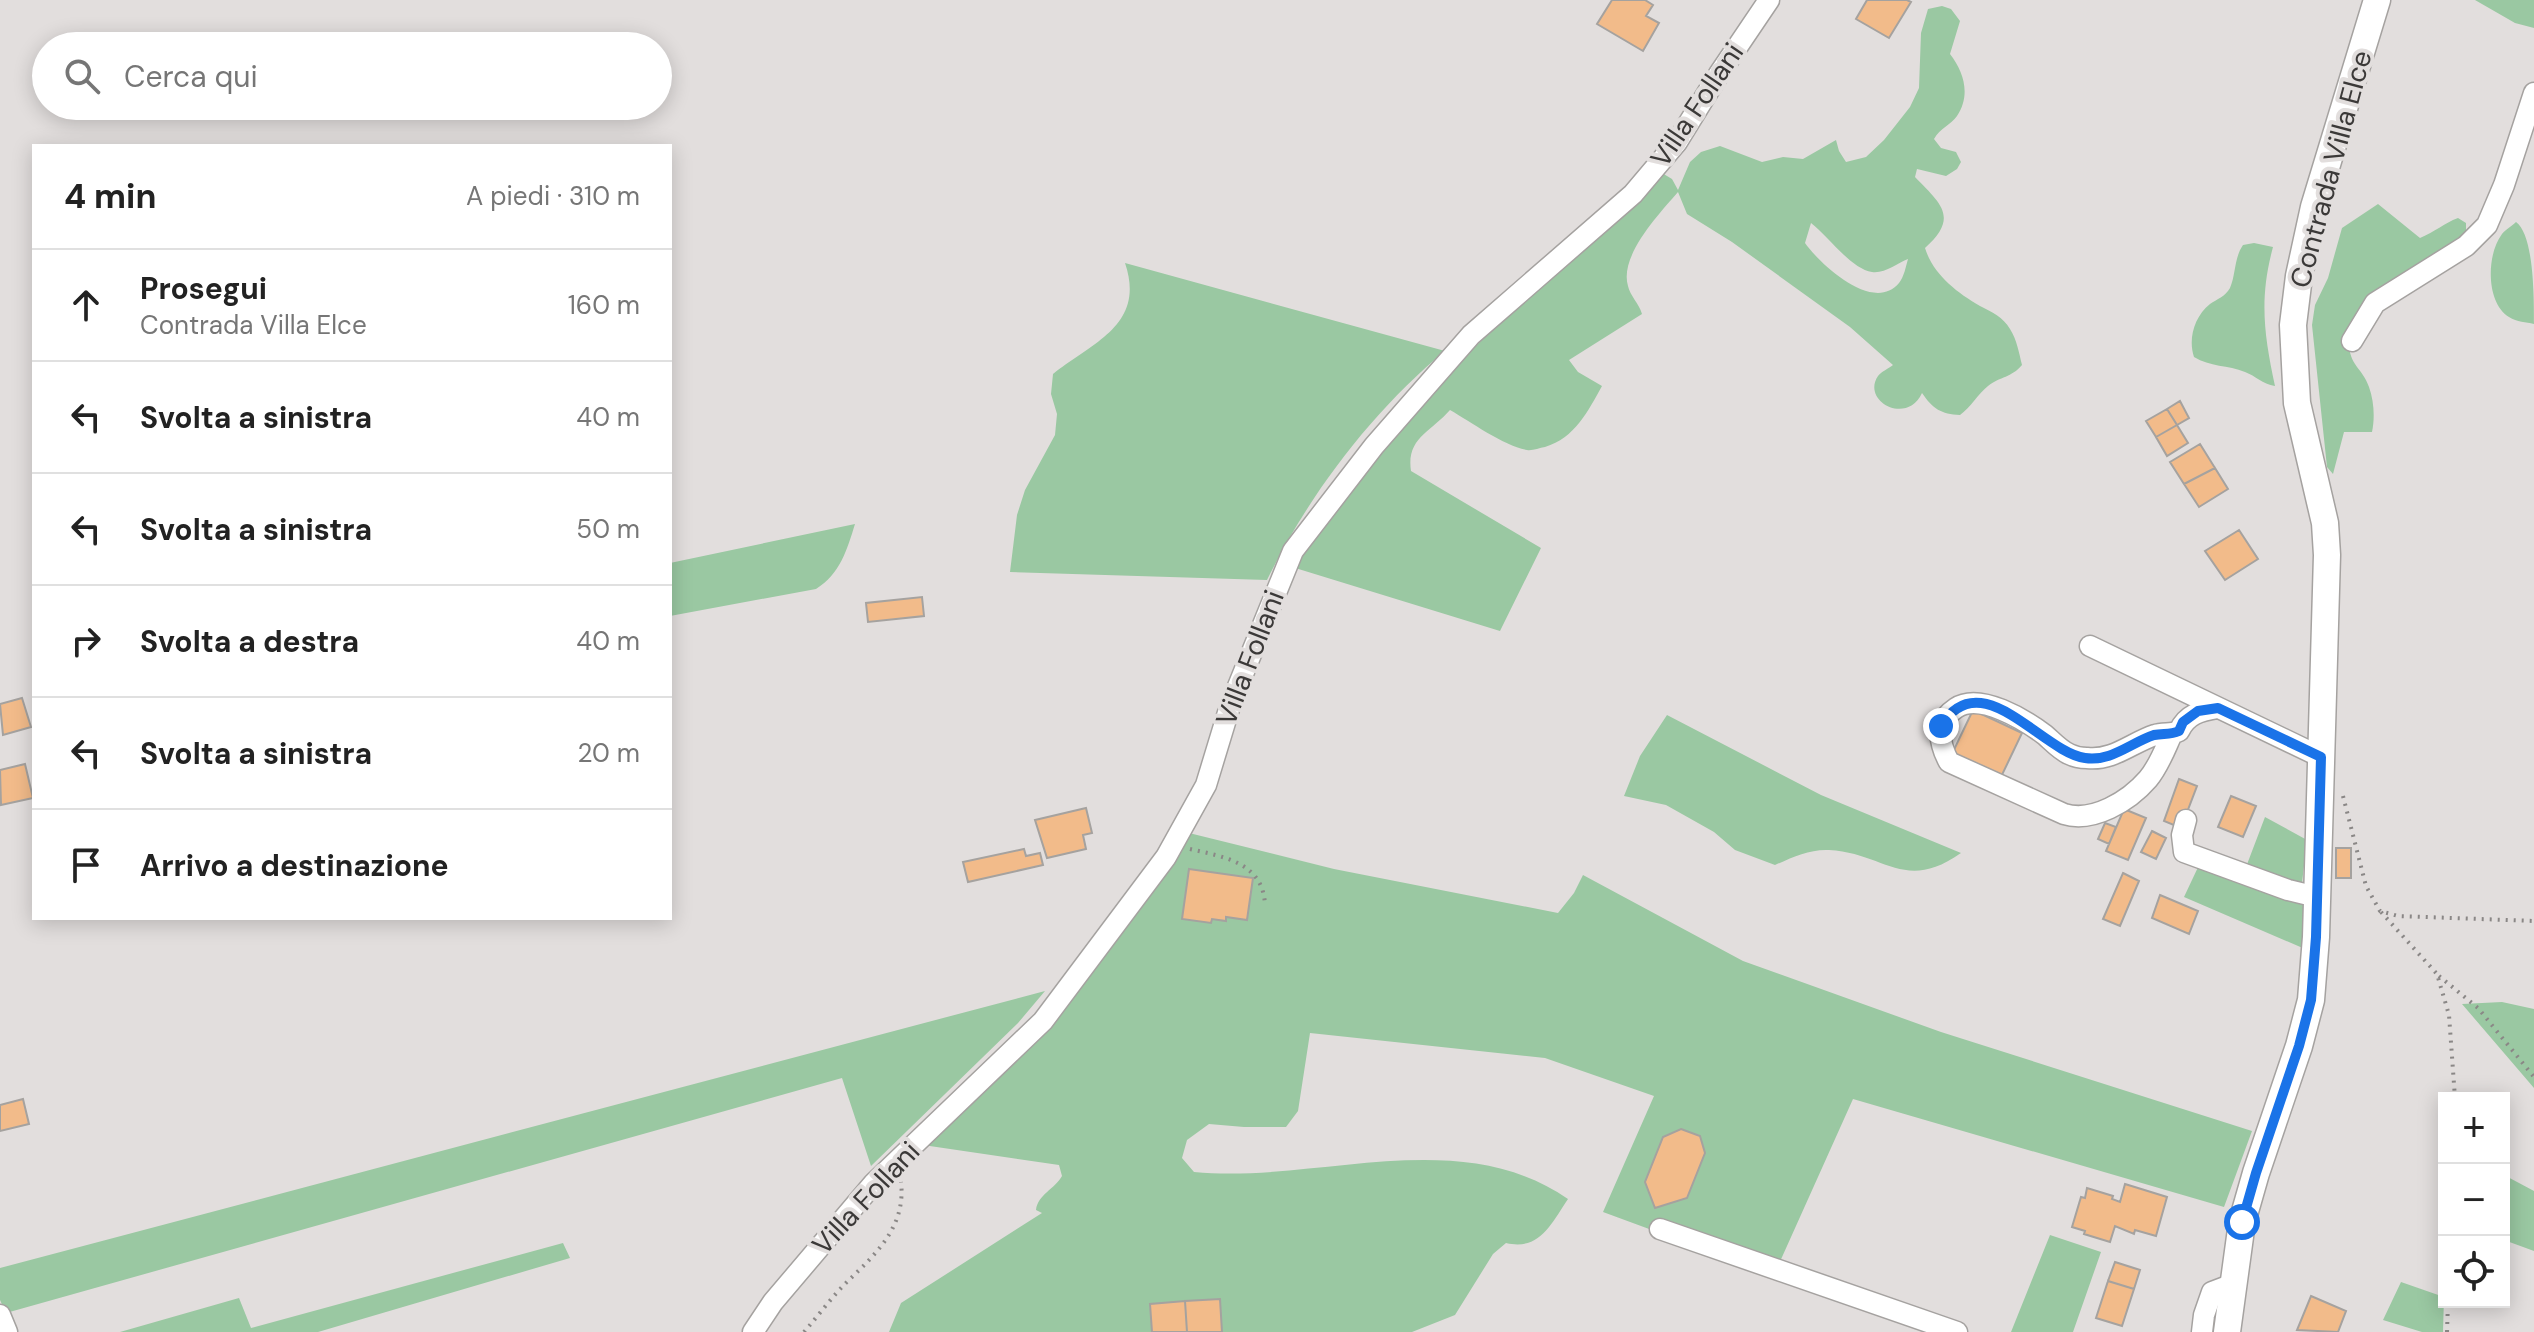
<!DOCTYPE html>
<html lang="it">
<head>
<meta charset="utf-8">
<style>
  body { margin:0; font-family:"DM Sans",sans-serif; background:#f6f6f6; color:#222 }
  .controls { position:absolute; right:24px; bottom:24px; display:grid; overflow:hidden; border-radius:0px; box-shadow:0 4px 20px #0003 }
  .controls button { width:72px; height:72px; display:grid; place-items:center; padding:0; border:0; border-bottom:2px solid #e0e0e0; background:#fff; color:#222; font:40px sans-serif }
  .stop { position:absolute; width:24px; height:24px; margin:-18px; border:6px solid #1a73e8; border-radius:50%; background:#fff }
  .stop.end { background:#1a73e8; border-color:#fff; box-shadow:0 2px 8px #0008 }
  .list { margin:0; padding:0; list-style:none }
  h2 { display:flex; justify-content:space-between; align-items:center; height:104px; margin:0; padding:0 32px; font-size:34px }
  h2 small { font-size:26px; font-weight:400; color:#767676 }
  .list li { display:grid; grid-template-columns:52px 1fr auto; gap:24px; align-items:center; box-sizing:border-box; height:112px; padding:0 32px; border-top:2px solid #e0e0e0 }
  .list b { display:block; font-size:30px; white-space:nowrap }
  .list p { margin:0; font-size:26px; white-space:nowrap; color:#767676 }
  .list em { font-size:26px; font-style:normal; color:#767676 }
  .icon { flex:none; width:44px; height:44px; fill:none; stroke:currentColor; stroke-width:2; stroke-linecap:round; stroke-linejoin:round }
  .map { position:relative; flex:none; width:2534px; height:1332px; overflow:hidden }
  .search { position:absolute; background:#fff; box-shadow:0 4px 20px #0003; left:32px; top:32px; width:640px; height:88px; display:flex; align-items:center; gap:20px; box-sizing:border-box; padding:0 28px; border-radius:44px; color:#767676; font-size:30px }
  .panel { position:absolute; background:#fff; box-shadow:0 4px 20px #0003; left:32px; top:144px; width:640px; height:776px; border-radius:0px }
  .map>svg:first-child { display:block }
  .green { fill:#9ac8a2; fill-rule:evenodd }
  .building { fill:#f2bb8a; stroke:#a5a29f; stroke-width:2 }
  .lines { fill:none; stroke-linecap:round; stroke-linejoin:round }
  .minor-casing { stroke:#a5a2a0; stroke-width:23 }
  .major-casing { stroke:#a5a2a0; stroke-width:29 }
  .path { stroke:#8a8786; stroke-width:4; stroke-dasharray:2 6; stroke-linecap:butt }
  .minor { stroke:#fff; stroke-width:20 }
  .major { stroke:#fff; stroke-width:26 }
  .route { stroke:#1a73e8; stroke-width:10 }
  .labels { text-anchor:middle; dominant-baseline:central; stroke-width:8; stroke-linejoin:round; paint-order:stroke }
  .street-label { font-size:28px; fill:#3b3938; stroke:#e2dedd }
</style>
</head>
<body>
<div class="map">
<svg width="2534" height="1332" viewBox="0 0 2534 1332">
  <rect width="100%" height="100%" fill="#e2dedd"/>
  <path class="green" d="M2475,0H2534V28L2515,23Z
    M1942,6L1951,9L1960,21L1950,54C1964,72 1971,95 1957,116C1951,125 1940,128 1934,139L1941,148L1956,152L1961,162L1957,169L1946,176L1917,169L1915,177C1940,203 1960,217 1925,248C1933,274 1956,292 1980,306C1992,312 2003,317 2010,329C2017,340 2019,353 2022,365C2011,378 2001,376 1988,386C1978,394 1971,407 1960,415C1941,414 1933,409 1922,393C1907,426 1861,401 1878,376C1881,372 1889,368 1893,365L1850,327L1732,242L1687,214L1678,192C1659,214 1619,256 1628,286C1630,296 1639,303 1642,314L1569,360L1578,372L1602,386C1588,411 1575,438 1545,447C1539,448 1532,451 1527,450C1504,446 1471,422 1450,410C1431,432 1406,438 1411,471L1541,548L1500,631L1292,567L1404,423L1452,368L1662,173L1672,179L1678,190L1690,162L1701,152L1720,146L1762,162L1783,157L1803,159L1836,140L1839,151L1846,162L1866,157L1884,140L1910,107L1919,88L1921,33L1928,9ZM1811,223C1827,235 1851,269 1872,272C1884,274 1898,263 1908,259C1906,266 1904,277 1899,283C1873,314 1820,264 1805,243Z
    M2378,204L2420,238C2435,232 2444,223 2458,218L2466,223V232L2459,243L2414,270L2349,342C2349,366 2362,367 2369,387C2374,401 2375,418 2372,432H2344L2333,474L2327,467L2312,325L2315,305L2328,278L2342,228Z
    M2516,222C2534,235 2534,297 2534,324C2526,322 2517,322 2509,317C2486,303 2486,255 2502,234C2505,230 2512,226 2516,222Z
    M2254,243L2273,247C2259,299 2264,334 2275,386C2262,384 2256,376 2245,372C2228,365 2210,367 2194,357C2188,339 2194,317 2210,304C2217,299 2225,297 2230,288C2236,274 2234,258 2243,245Z
    M1125,263L1445,351C1372,411 1308,496 1267,580L1010,572L1017,515L1025,490L1055,435L1057,414L1051,394L1053,374C1093,342 1146,325 1125,263Z
    M855,524C847,550 840,574 816,589L670,616V563Z
    M1667,715L1821,795L1961,853C1904,893 1885,853 1829,850C1810,849 1793,857 1775,865L1735,850L1714,832L1666,805L1624,796L1640,756Z
    M2265,817L2307,840L2302,883L2288,884L2246,867Z
    M1189,833L1334,869L1558,913L1574,893L1583,875L1743,961L1941,1032L2252,1131L2224,1207L1853,1099L1774,1275L1603,1212L1654,1096L1545,1058L1310,1033L1298,1111L1286,1127H1244L1209,1124L1187,1140L1182,1158L1194,1172C1317,1184 1458,1123 1568,1199C1551,1224 1540,1251 1506,1243L1493,1254L1455,1315L1412,1332H889L901,1303L1042,1213L1036,1210C1038,1194 1055,1189 1062,1176L1059,1165L923,1145L1016,1052Z
    M2200,863L2308,903L2305,949L2184,897Z
    M1045,991L1018,1023L871,1166L842,1078L6,1313L0,1300V1268Z
    M2502,1002L2534,1009V1088L2462,1004Z
    M2504,1175L2534,1191V1251L2504,1240Z
    M2050,1235L2101,1252L2073,1332H2011Z
    M563,1243L570,1258L318,1332H120L239,1298L251,1328Z
    M2401,1282L2444,1297L2443,1332H2422L2383,1320Z"/>
  <path class="building" d="M1612,0H1645L1653,5L1646,16L1659,23L1643,51L1597,24Z
    M1867,0H1907L1911,2L1889,38L1856,19Z
    M2180,401L2189,418L2177,425L2167,409Z
    M2167,409L2177,425L2156,437L2146,421Z
    M2177,425L2188,443L2167,456L2156,437Z
    M2200,444L2215,468L2184,484L2170,462Z
    M2215,468L2228,489L2199,507L2184,484Z
    M2239,530L2258,559L2225,580L2205,551Z
    M922,597L924,616L868,622L866,603Z
    M22,698L31,727L3,735L0,704Z
    M1973,710L2022,733L2000,779L1951,756Z
    M25,764L33,798L1,805L0,770Z
    M2179,779L2197,786L2181,828L2164,821Z
    M2231,796L2256,806L2243,837L2218,827Z
    M1086,808L1092,833L1083,835L1086,849L1047,858L1035,820Z
    M2124,809L2146,818L2128,860L2106,851Z
    M2105,823L2116,827L2109,844L2098,839Z
    M2152,831L2166,838L2156,859L2141,852Z
    M2336,848H2351V878H2336Z
    M1024,849L1026,856L1040,853L1043,865L968,882L963,862Z
    M1189,869L1253,878L1247,920L1226,917V921L1212,919L1211,923L1182,919Z
    M2123,873L2139,881L2120,926L2103,919Z
    M2160,895L2198,911L2189,934L2152,918Z
    M23,1099L29,1124L0,1131V1105Z
    M1681,1129L1700,1136L1705,1153L1687,1198L1655,1208L1645,1182L1663,1137Z
    M2125,1184L2167,1197L2156,1236L2135,1230L2134,1234L2115,1226L2110,1242L2084,1234L2085,1231L2072,1227L2081,1197L2085,1198L2087,1188L2113,1196L2112,1199L2120,1202Z
    M2115,1262L2140,1270L2134,1289L2108,1281Z
    M2108,1281L2134,1289L2122,1326L2096,1318Z
    M2311,1296L2346,1311L2338,1332L2297,1330Z
    M1220,1299L1222,1332H1187L1185,1301Z
    M1185,1301L1187,1332H1152L1150,1304Z"/>
  <g class="lines">
    <g class="minor-casing">
      <path id="minor" d="M2352,341L2375,303L2466,246L2487,225L2504,185L2534,93
        M2090,646L2321,757
        M2172,734C2165,749 2159,766 2148,779C2129,801 2093,823 2064,814L1949,762C1943,751 1939,740 1941,727C1943,719 1950,712 1956,708C1980,692 2025,720 2045,735C2052,741 2060,750 2069,754C2073,756 2081,758 2087,758C2113,761 2131,743 2155,735C2163,732 2171,735 2179,731C2187,714 2200,711 2218,708
        M2186,820L2182,835L2184,852L2288,890L2317,897
        M1660,1229L1957,1332
        M0,1315L7,1332
        M753,1332L773,1302L874,1183L1043,1021L1166,857L1206,785L1230,706L1293,551L1374,446L1471,335L1633,194L1677,142L1719,74L1769,0
        M2202,1332L2204,1315L2212,1292L2233,1284"/>
    </g>
    <g class="major-casing">
      <path id="major" d="M2227,1332L2242,1222L2256,1173L2299,1046L2311,1000L2316,937L2327,555L2325,523L2297,403L2293,325L2299,276L2314,207L2377,0"/>
    </g>
    <path class="path" d="M2343,796L2366,886L2380,911L2398,916L2534,921
      M1190,849C1225,857 1264,863 1265,906
      M2381,912L2437,974L2449,1015L2455,1098
      M2439,976L2478,1008L2534,1077
      M804,1332C819,1315 833,1295 850,1279C878,1252 906,1225 901,1182
      M2447,1332L2448,1302"/>
    <use href="#minor" class="minor"/>
    <use href="#major" class="major"/>
  </g>
  <g class="lines">
    <path class="route" d="M1941,726C1981,661 2042,752 2085,758C2111,762 2130,743 2154,735C2163,733 2170,735 2179,731L2183,722L2198,711L2218,708L2321,757L2316,937L2311,1000L2299,1046L2256,1173L2242,1222"/>
  </g>
  <g class="labels">
    <g class="street-label">
      <text transform="translate(1697 105) rotate(-56)">Villa Follani</text>
      <text transform="translate(2331 169) rotate(-75)">Contrada Villa Elce</text>
      <text transform="translate(1250 658) rotate(-69)">Villa Follani</text>
      <text transform="translate(866 1198) rotate(-47)">Villa Follani</text>
    </g>
  </g>
</svg>
<div class="controls">
<button>+</button>
<button>−</button>
<button><svg class="icon" aria-label="locate" viewBox="0 0 24 24"><circle cx="12" cy="12" r="6"/><path d="M12 2v4M12 18v4M2 12h4M18 12h4"/></svg></button>
</div>
<div class="stop" style="left:2242px;top:1222px"></div>
<div class="stop end" style="left:1941px;top:726px"></div>
<div class="search"><svg class="icon" aria-label="search" viewBox="0 0 24 24"><circle cx="10" cy="10" r="6"/><path d="M15 15l6 6"/></svg>Cerca qui</div>
<section class="panel">
<h2>4 min<small>A piedi · 310 m</small></h2>
<ul class="list">
<li><svg class="icon" aria-label="ahead" viewBox="0 0 24 24"><path d="M12 20V5M6 11l6-6 6 6"/></svg><div><b>Prosegui</b><p>Contrada Villa Elce</p></div><em>160 m</em></li>
<li><svg class="icon" aria-label="left" viewBox="0 0 24 24"><path d="M17 20v-9H6M10 6l-5 5 5 5"/></svg><div><b>Svolta a sinistra</b></div><em>40 m</em></li>
<li><svg class="icon" aria-label="left" viewBox="0 0 24 24"><path d="M17 20v-9H6M10 6l-5 5 5 5"/></svg><div><b>Svolta a sinistra</b></div><em>50 m</em></li>
<li><svg class="icon" aria-label="right" viewBox="0 0 24 24"><path d="M7 20v-9h11M14 6l5 5-5 5"/></svg><div><b>Svolta a destra</b></div><em>40 m</em></li>
<li><svg class="icon" aria-label="left" viewBox="0 0 24 24"><path d="M17 20v-9H6M10 6l-5 5 5 5"/></svg><div><b>Svolta a sinistra</b></div><em>20 m</em></li>
<li><svg class="icon" aria-label="arrive" viewBox="0 0 24 24"><path d="M6 21V4h12l-3 4 3 4H6"/></svg><div><b>Arrivo a destinazione</b></div></li>
</ul>
</section>
</div>
</body>
</html>
